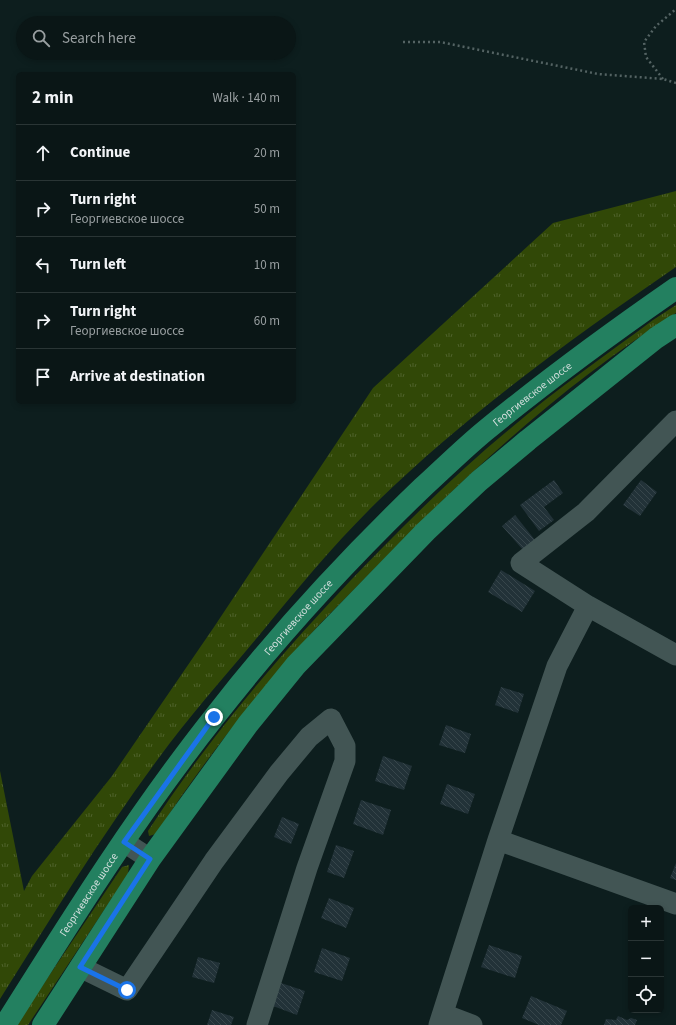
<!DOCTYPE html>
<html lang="en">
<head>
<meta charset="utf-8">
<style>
  body { margin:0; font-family:"Source Sans 3",sans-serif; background:#131f1f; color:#f1f3f6 }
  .controls { position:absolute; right:12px; bottom:12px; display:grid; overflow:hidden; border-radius:6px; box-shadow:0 2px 6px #0003 }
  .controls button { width:36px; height:36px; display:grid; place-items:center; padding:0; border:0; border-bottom:1px solid #2a3535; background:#0a1616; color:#f1f3f6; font:20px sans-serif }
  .stop { position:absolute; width:12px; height:12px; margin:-9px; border:3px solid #1a73e8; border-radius:50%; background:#fff }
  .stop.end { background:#1a73e8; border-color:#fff; box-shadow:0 1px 4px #0008 }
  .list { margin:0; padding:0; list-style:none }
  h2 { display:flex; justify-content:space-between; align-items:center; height:52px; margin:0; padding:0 16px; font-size:17px }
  h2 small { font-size:13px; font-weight:400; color:#999fa1 }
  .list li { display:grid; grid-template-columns:26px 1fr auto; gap:12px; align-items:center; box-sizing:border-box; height:56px; padding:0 16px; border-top:1px solid #2a3535 }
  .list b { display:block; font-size:15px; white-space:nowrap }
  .list p { margin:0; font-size:13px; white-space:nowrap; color:#999fa1 }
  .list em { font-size:13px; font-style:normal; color:#999fa1 }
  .icon { flex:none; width:22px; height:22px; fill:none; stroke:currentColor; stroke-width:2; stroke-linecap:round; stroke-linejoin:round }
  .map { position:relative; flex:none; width:676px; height:1025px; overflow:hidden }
  .search { position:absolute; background:#0a1616; box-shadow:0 2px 6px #0003; left:16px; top:16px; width:280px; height:44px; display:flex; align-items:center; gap:10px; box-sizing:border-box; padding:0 14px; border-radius:22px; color:#999fa1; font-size:15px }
  .panel { position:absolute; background:#0a1616; box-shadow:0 2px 6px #0003; left:16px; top:72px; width:280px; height:332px; border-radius:6px }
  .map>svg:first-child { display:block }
  .grass { fill:url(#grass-tufts) }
  .building { fill:url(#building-back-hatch) }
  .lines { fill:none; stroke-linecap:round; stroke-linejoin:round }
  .path { stroke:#546363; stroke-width:2.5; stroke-dasharray:2 3; stroke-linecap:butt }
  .minor { stroke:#425554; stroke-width:21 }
  .major { stroke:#238060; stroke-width:22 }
  .route { stroke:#1a73e8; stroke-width:5 }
  .labels { text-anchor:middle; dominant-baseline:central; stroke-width:3.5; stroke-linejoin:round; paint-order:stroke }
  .street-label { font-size:11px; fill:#d3dedd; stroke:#020707 }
</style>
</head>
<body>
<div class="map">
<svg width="676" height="1025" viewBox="0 0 676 1025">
  <defs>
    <pattern id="grass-tufts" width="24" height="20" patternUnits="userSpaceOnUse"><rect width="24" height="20" fill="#314807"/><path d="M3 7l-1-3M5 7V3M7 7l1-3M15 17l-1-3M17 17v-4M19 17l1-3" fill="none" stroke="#4e622b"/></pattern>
    <pattern id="building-back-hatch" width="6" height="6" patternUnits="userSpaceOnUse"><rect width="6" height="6" fill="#223238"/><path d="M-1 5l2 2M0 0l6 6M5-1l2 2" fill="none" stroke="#37464b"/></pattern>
  </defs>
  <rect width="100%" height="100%" fill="#0d1e1e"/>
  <path class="grass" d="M676,191V267C572,338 469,413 378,501C336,542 298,588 261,633C226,675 190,715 158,759C101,836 51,918 0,999V771L24,891L32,876L112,776L214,627L373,388L553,223Z
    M676,305V313C565,383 467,473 376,567C357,587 337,606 318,626C259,691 204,760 156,834L149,836L148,831C207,740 276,659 351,580C402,527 454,475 511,428C556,389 605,356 653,320Z
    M129,865L128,874L28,1025H16L122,867Z"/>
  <path class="building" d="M554,480L563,493L544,507L554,520L539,531L520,505Z
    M641,480L657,492L640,516L623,505Z
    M515,515L535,540L523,550L502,526Z
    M501,570L535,591L522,612L488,592Z
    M501,687L524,694L518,713L495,705Z
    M446,725L471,734L465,753L439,745Z
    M383,756L412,766L404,790L375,781Z
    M447,784L475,794L468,814L440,804Z
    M361,800L391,810L383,835L353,824Z
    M282,817L299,824L291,844L274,837Z
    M336,845L354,851L344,878L327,872Z
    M676,863V880L670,878Z
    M329,898L354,908L346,928L321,918Z
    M489,945L522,956L515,978L481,967Z
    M322,948L350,958L342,981L314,972Z
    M198,957L220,963L214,983L192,977Z
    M281,983L305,991L297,1015L273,1006Z
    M531,996L567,1011L561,1025H539L522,1018Z
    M212,1010L234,1017L231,1025H207Z
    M618,1016L627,1020L631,1018L637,1020L635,1025H604L606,1019L616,1020Z"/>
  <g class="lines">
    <path class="path" d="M403,42H440L598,74L663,79L676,83
      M663,79L646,57L644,42L656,26L676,9"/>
    <path class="minor" d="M676,421L586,512L521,563L588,606L676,655
      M498,840L676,904
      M124,842L150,859
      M80,967L127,990L214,861L279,773L309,737L331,719L345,746V761L307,868L257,1025
      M443,1014L472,1025
      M439,1025L498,840L557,666L588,606"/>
    <g class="major">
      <path id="s1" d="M5,1025C71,920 138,813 215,716C278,635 348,559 422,488C443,469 464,448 486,430C547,380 611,333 676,288"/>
      <path d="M43,1025L150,859L248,724L296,665L426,531L479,481L528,440L656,338L676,325"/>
    </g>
  </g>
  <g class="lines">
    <path class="route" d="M127,990L80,967L150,859L124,842L214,717"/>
  </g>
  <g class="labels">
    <g class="street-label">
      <text stroke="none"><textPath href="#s1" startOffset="827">Георгиевское шоссе</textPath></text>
      <text stroke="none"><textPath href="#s1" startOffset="503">Георгиевское шоссе</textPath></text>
      <text stroke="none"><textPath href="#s1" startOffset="155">Георгиевское шоссе</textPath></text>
    </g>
  </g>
</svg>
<div class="controls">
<button>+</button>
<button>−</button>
<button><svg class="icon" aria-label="locate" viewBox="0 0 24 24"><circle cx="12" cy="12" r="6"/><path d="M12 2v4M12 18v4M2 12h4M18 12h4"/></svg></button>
</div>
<div class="stop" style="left:127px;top:990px"></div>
<div class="stop end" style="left:214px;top:717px"></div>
<div class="search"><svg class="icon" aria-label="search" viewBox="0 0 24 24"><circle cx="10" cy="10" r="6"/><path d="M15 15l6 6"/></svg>Search here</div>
<section class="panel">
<h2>2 min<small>Walk · 140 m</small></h2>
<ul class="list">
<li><svg class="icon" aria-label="ahead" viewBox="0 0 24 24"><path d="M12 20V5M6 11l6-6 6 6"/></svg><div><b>Continue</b></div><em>20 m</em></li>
<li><svg class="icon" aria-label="right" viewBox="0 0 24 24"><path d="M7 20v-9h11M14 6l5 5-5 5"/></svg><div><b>Turn right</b><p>Георгиевское шоссе</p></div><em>50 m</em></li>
<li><svg class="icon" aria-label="left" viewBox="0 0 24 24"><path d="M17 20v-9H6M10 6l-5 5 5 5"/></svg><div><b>Turn left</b></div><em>10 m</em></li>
<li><svg class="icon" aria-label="right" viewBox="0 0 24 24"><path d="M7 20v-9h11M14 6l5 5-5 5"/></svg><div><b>Turn right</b><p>Георгиевское шоссе</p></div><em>60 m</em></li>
<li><svg class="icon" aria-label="arrive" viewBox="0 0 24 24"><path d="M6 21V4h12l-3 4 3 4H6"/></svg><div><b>Arrive at destination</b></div></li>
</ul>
</section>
</div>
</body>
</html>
